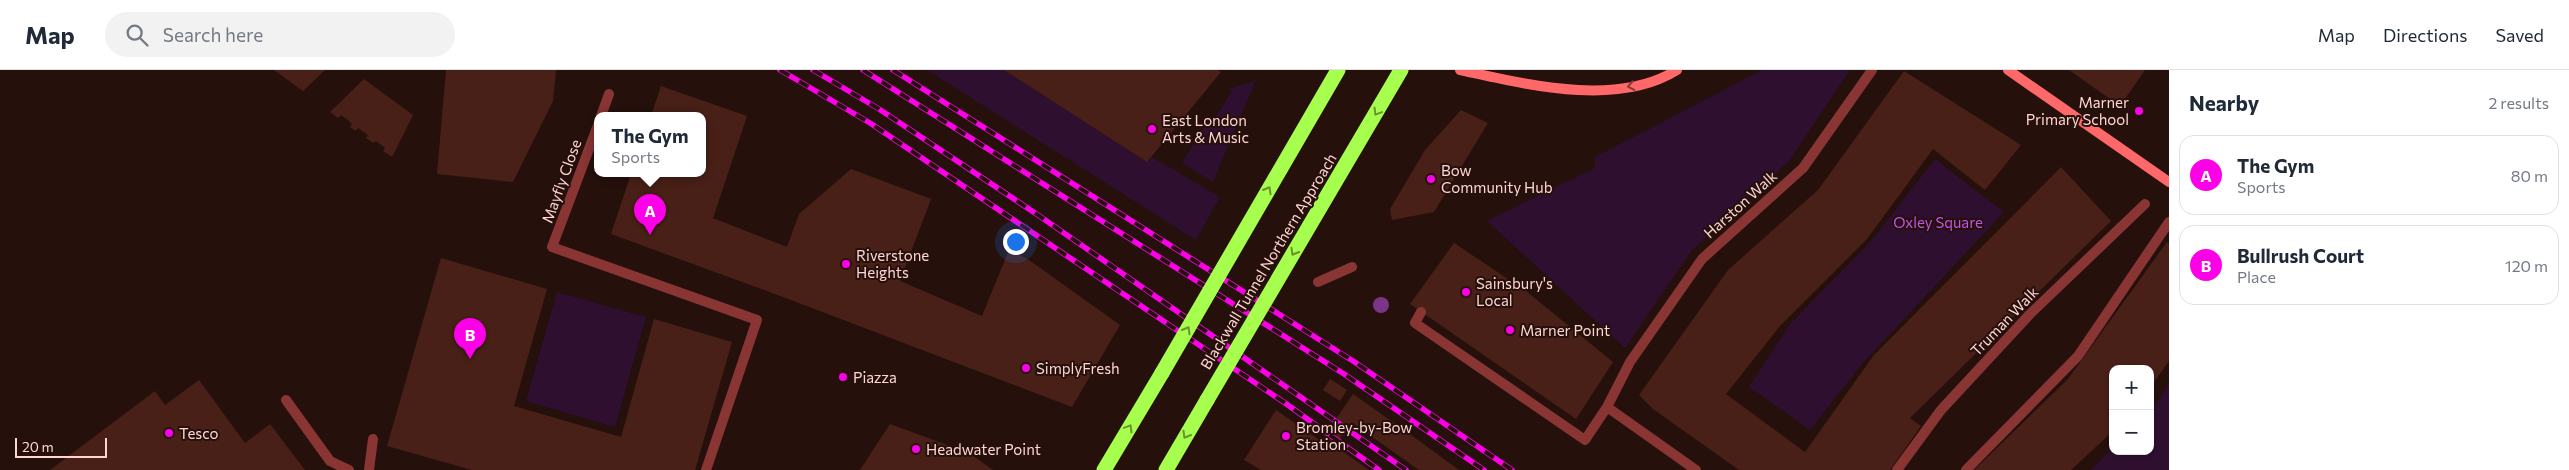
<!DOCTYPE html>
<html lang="en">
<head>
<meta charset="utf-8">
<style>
  body { margin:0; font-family:Commissioner,sans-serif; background:#f2f2f3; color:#1f2937 }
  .controls { position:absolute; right:15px; bottom:15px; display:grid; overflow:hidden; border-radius:10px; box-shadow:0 1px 4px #0004 }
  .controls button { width:45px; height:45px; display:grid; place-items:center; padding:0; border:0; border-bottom:1px solid #e0e1e3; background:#fff; color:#1f2937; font:25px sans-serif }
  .scale { position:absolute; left:15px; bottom:12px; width:92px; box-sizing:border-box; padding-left:5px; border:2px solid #ffd5d1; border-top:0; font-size:14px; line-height:18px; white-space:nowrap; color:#ffd5d1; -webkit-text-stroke:4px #25100c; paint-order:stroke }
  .you { position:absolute; left:1015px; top:171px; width:18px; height:18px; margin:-12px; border:4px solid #fff; border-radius:50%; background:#1a73e8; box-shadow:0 0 0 8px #1a73e833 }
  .badge { display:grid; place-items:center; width:32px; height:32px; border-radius:50%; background:#fc00e8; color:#fff; font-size:16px; font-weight:700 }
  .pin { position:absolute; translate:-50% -41px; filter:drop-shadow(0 1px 2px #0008) }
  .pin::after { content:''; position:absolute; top:26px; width:18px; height:15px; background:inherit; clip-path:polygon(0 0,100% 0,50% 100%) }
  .popup { position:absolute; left:594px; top:42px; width:112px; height:65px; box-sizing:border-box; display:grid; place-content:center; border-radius:10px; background:#fff; filter:drop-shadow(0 1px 4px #0005); font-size:16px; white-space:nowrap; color:#747a83 }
  .popup b { font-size:19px; color:#1f2937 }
  .popup::after { content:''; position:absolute; left:50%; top:100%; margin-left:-10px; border:10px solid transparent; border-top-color:#fff }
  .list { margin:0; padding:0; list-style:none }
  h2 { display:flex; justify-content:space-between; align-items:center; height:65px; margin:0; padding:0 20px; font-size:21px }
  h2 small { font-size:16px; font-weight:400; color:#747a83 }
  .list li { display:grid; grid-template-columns:32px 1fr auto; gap:15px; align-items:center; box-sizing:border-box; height:80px; margin:0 10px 10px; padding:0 10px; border:1px solid #e0e1e3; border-radius:15px }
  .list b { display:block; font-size:19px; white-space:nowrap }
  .list p { margin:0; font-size:16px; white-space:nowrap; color:#747a83 }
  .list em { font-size:16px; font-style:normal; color:#747a83 }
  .icon { flex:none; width:28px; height:28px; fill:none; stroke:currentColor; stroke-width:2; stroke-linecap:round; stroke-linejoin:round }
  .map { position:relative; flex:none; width:2169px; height:400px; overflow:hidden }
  header { display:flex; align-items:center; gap:30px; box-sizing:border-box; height:70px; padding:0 25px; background:#fff; border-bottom:1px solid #e0e1e3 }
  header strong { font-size:24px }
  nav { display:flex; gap:28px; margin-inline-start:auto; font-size:18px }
  .search { width:350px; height:45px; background:#f2f2f3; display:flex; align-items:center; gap:12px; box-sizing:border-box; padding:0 18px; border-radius:28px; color:#747a83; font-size:19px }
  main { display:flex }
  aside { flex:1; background:#fff }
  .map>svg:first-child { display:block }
  .green { fill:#2e0f30 }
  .building { fill:#482017 }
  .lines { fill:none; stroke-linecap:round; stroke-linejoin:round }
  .lane { stroke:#883534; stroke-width:10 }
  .street { stroke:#883534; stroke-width:10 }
  .secondary { stroke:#ff6868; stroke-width:10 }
  .highway { stroke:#a5ff4c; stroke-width:15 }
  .rail-casing { stroke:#fc00e8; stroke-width:5.5 }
  .rail { stroke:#25100c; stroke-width:4; stroke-dasharray:11; stroke-linecap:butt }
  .highway-bridge { stroke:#a5ff4c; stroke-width:15 }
  .tree { fill:#7a3586 }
  .oneway { stroke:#873835 }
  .oneway2 { stroke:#6b932f }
  .poi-dot { fill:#fc00e8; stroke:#25100c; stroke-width:2 }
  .labels { text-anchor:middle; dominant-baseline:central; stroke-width:4; stroke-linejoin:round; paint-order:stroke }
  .poi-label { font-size:15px; fill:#ffd5d1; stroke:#25100c; text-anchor:start }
  .street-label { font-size:15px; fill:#ffd5d1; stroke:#25100c }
  .park-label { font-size:15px; fill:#c053e9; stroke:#25100c }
</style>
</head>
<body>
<header>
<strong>Map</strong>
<div class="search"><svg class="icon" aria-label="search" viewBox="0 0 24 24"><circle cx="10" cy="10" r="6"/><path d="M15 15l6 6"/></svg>Search here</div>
<nav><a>Map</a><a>Directions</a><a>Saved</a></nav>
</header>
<main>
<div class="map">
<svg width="2169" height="400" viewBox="0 0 2169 400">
  <rect width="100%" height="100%" fill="#25100c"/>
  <path class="green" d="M927,0H1004L1147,92L1152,87L1220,127L1196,170Z
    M1762,0H1850L1790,90L1692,180L1625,278L1487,151L1595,98V87Z
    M1256,10L1213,112L1182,93L1206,54L1210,56L1232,21L1229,19Z
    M1935,89L2004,142L1862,294L1810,360L1749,317L1790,254L1871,171Z
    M557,222L646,247L615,357L526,331Z
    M2169,314V400H2090L2113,378V381H2150V342Z"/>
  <path class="building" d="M274,0H325L303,21Z
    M446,0H556L553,31L513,112L437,104Z
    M1004,0H1218L1221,2L1147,92Z
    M2069,0H2145L2120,36Z
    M1904,1L2021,75L1985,120L1933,79L1867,169L1780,256L1726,324L1805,382L1874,285L2061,97L2111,151L1910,348L1921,356L1890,400H1739L1653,339L1639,325L1728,200L1818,120Z
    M364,9L413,45L392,87L383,81L385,78L376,71L373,73L366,68L368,65L361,60L358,58L356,61L350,57L352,54L349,51L341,45L338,48L330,42Z
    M661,16L747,46L713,148L787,177L799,144L851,99L931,129L900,211L982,246L1009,180L1029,190L1120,255L1072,337L783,227L611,164L631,104H702V46H651Z
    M1461,40L1488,53L1434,142L1392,150L1390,139L1425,80Z
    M2167,172L2169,174V291L2150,318V299H2113V361L2071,400H1974L2068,309Z
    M1454,173L1526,221L1613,292L1576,349L1410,234Z
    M441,188L547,219L514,336L621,367L654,249L732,272L695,400H472L387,376Z
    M1330,309L1347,320L1340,331L1323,320Z
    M199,310L245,373L270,354L305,400H50L155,321L165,335Z
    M1353,324L1407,362L1459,400H1419L1351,352L1335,376L1369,400H1261L1244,390L1276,340L1321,371Z
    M890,354L969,383L993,400H860Z"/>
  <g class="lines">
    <path class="lane" d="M601,46L609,24
      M598,55L552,177L757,250L706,400
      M286,330L330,391L349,400
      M369,400L373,369"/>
    <path class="street" d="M1318,212L1352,197
      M1421,242L1415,253L1585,370L1607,337
      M1696,400L1607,337L1630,292L1702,189L1803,98L1872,0
      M1897,400L1941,340L2030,244L2145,134
      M1966,400L2078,286L2169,152"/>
    <path class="secondary" d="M1460,0C1525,14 1616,38 1677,0
      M2008,0L2169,112"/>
    <path class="highway" d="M1104,400L1162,303
      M1166,400L1207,330"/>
    <g class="rail-casing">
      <path id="rail" d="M780,0L870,53L1285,333L1379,400
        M813,0L879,39L1038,145L1406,400
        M863,0L1344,304L1484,400
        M893,0L1353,291L1512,400"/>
    </g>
    <use href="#rail" class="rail"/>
    <path class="highway-bridge" d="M1162,303L1338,0
      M1207,330L1401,0"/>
  </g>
  <circle class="tree" cx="1381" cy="235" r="8"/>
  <defs><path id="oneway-chevron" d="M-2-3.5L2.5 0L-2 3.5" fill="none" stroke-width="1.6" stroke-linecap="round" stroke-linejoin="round" transform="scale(1.25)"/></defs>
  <use class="oneway" href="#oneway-chevron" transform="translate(1631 16) rotate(169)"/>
  <g class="oneway2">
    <use href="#oneway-chevron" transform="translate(1377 42) rotate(121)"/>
    <use href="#oneway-chevron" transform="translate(1268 120) rotate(-60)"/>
    <use href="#oneway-chevron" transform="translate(1294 182) rotate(120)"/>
    <use href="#oneway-chevron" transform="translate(1187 260) rotate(-60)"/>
    <use href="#oneway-chevron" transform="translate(1129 358) rotate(-59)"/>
    <use href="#oneway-chevron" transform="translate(1186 365) rotate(120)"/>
  </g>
  <g class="poi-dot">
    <circle cx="2139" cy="41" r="5"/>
    <circle cx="1152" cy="59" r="5"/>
    <circle cx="1431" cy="109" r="5"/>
    <circle cx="846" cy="194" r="5"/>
    <circle cx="1466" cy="222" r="5"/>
    <circle cx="1510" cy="260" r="5"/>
    <circle cx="1026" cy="298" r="5"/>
    <circle cx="843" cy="307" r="5"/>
    <circle cx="169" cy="363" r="5"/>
    <circle cx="1286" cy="366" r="5"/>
    <circle cx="916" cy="379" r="5"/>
  </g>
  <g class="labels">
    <g class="poi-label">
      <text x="2129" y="32" text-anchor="end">Marner<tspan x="2129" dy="17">Primary School</tspan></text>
      <text x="1162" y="50">East London<tspan x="1162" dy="17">Arts &amp; Music</tspan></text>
      <text x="1441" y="100">Bow<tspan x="1441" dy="17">Community Hub</tspan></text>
      <text x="856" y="185">Riverstone<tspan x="856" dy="17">Heights</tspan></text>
      <text x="1476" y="213">Sainsbury's<tspan x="1476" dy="17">Local</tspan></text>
      <text x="1520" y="260">Marner Point</text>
      <text x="1036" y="298">SimplyFresh</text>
      <text x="853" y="307">Piazza</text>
      <text x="1296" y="357">Bromley-by-Bow<tspan x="1296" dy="17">Station</tspan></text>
      <text x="179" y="363">Tesco</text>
      <text x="926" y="379">Headwater Point</text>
    </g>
    <g class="street-label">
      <text transform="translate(561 111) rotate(-70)">Mayfly Close</text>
      <text transform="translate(1740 134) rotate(-42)">Harston Walk</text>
      <text transform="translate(1268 191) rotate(-59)">Blackwall Tunnel Northern Approach</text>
      <text transform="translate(2004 251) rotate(-46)">Truman Walk</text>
    </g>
    <g class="park-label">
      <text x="1938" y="152">Oxley Square</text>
    </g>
  </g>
</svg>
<div class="controls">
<button>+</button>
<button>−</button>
</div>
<div class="scale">20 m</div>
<div class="you"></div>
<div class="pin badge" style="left:650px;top:165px">A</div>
<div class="popup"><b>The Gym</b>Sports</div>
<div class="pin badge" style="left:470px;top:289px">B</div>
</div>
<aside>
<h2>Nearby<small>2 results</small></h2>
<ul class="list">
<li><span class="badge">A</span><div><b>The Gym</b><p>Sports</p></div><em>80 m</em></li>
<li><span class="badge">B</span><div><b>Bullrush Court</b><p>Place</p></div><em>120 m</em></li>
</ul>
</aside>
</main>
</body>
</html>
